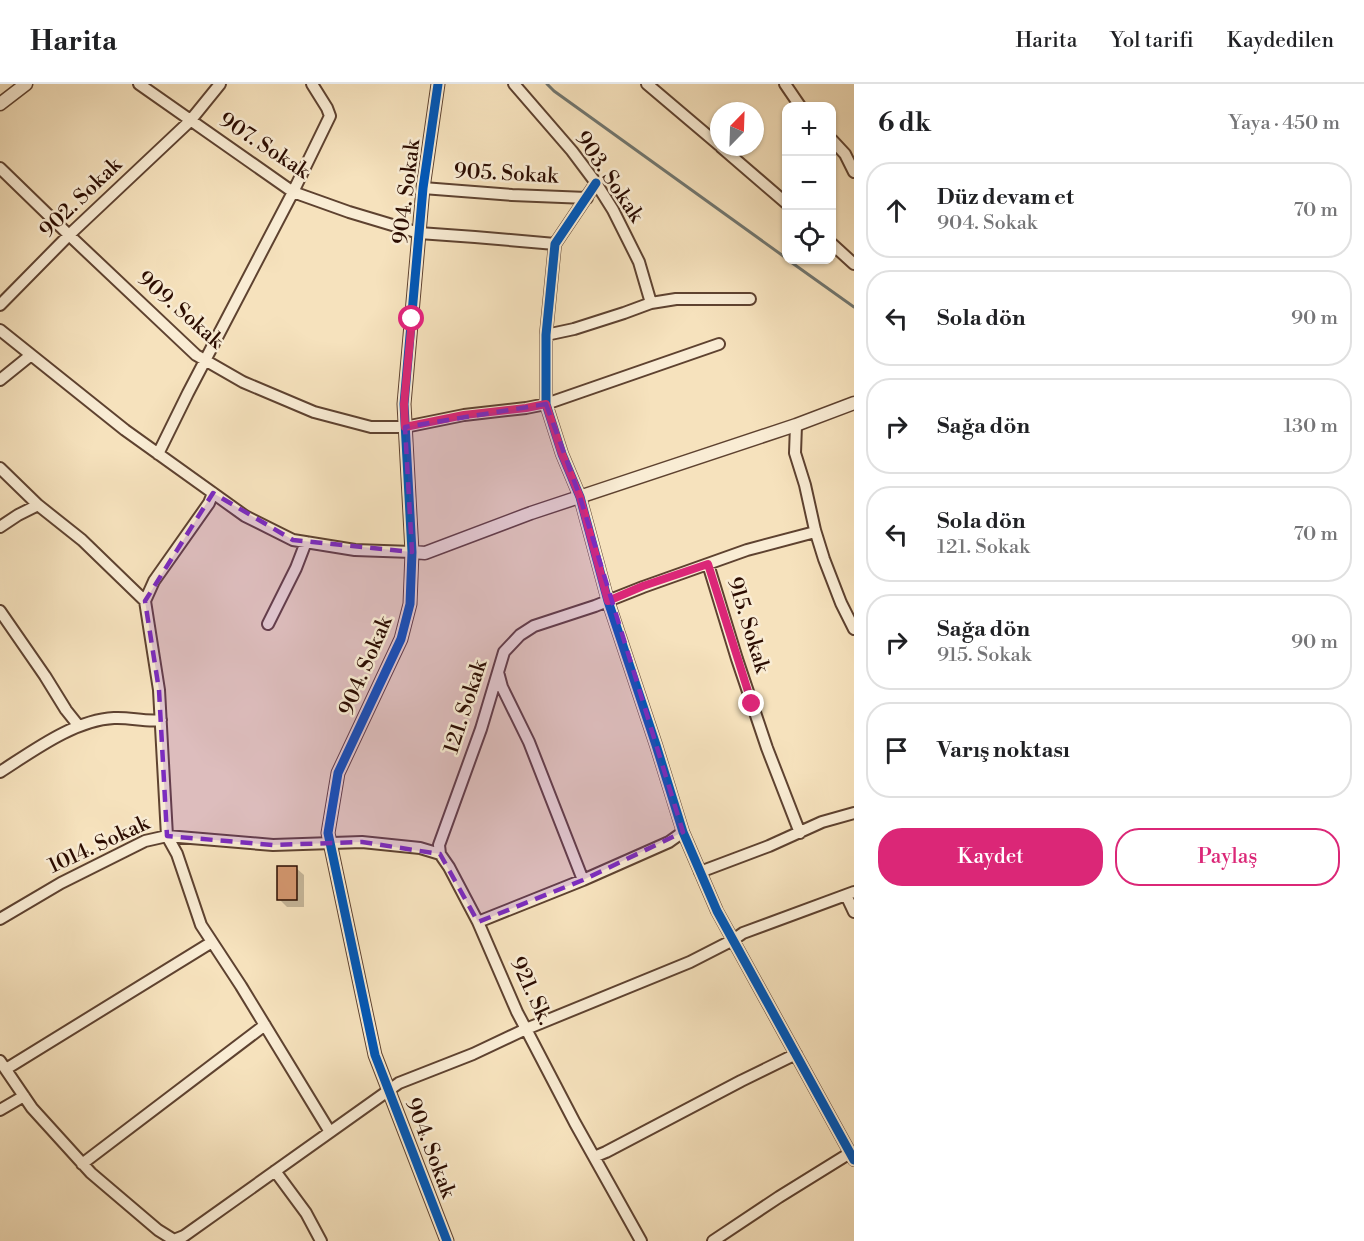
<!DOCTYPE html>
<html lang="tr">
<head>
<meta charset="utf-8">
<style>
  body { margin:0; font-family:"Libre Bodoni",serif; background:#f2f2f2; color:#202124 }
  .controls { position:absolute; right:18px; top:18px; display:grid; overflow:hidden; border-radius:12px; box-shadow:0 2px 4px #0004 }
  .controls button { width:54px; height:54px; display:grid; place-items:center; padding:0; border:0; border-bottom:2px solid #e0e0e0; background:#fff; color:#202124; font:30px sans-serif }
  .compass { position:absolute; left:710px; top:18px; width:54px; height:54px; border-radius:50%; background:#fff; box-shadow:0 2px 4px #0004; rotate:23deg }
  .stop { position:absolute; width:18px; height:18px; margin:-14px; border:4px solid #db2777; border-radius:50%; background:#fff }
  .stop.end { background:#db2777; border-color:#fff; box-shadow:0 2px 6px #0008 }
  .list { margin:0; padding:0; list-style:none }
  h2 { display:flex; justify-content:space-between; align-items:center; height:78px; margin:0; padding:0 24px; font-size:26px }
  h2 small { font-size:20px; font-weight:400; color:#757577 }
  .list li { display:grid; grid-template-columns:39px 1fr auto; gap:18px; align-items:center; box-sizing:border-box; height:96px; margin:0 12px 12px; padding:0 12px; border:2px solid #e0e0e0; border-radius:24px }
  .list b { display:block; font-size:22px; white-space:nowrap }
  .list p { margin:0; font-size:20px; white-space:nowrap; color:#757577 }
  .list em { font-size:20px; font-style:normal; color:#757577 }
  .actions { display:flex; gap:12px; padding:18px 24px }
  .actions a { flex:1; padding:14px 0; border:2px solid #db2777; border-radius:24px; text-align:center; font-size:21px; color:#db2777 }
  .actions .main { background:#db2777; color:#fff }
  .icon { flex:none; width:33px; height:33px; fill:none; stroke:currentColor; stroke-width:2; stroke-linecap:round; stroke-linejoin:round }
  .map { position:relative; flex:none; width:854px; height:1157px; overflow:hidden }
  header { display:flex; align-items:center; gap:36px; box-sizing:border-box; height:84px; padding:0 30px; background:#fff; border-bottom:2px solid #e0e0e0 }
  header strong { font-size:28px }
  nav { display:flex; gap:33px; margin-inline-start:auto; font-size:21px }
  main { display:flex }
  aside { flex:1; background:#fff }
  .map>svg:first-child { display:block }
  .shadow { fill:#0003 }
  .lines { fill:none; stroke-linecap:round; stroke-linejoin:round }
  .stream { stroke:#71766f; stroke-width:3 }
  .building { fill:#d3966e; stroke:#2b0c01; stroke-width:1.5 }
  .minor-casing { stroke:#5e4230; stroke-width:14 }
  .tertiary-casing { stroke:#5e4230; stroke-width:15 }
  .minor { stroke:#f9ecd4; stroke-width:10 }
  .tertiary { stroke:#f9ecd4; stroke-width:12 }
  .cycleway-casing { stroke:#f9ecd4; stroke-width:13 }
  .cycleway { stroke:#0057b8; stroke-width:9 }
  .route { stroke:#db2777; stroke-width:8 }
  .marked { fill:#7b2cbf; fill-opacity:0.2; stroke:#7b2cbf; stroke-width:4.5; stroke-dasharray:12 8; stroke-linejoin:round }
  .labels { text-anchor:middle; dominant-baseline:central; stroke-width:5; stroke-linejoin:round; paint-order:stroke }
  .street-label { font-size:21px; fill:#2b0c01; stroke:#f9ecd4 }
</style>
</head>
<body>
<header>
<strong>Harita</strong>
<nav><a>Harita</a><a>Yol tarifi</a><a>Kaydedilen</a></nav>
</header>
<main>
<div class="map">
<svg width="854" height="1157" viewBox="0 0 854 1157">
  <rect width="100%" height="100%" fill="#f6e2bd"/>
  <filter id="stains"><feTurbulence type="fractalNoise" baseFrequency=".00333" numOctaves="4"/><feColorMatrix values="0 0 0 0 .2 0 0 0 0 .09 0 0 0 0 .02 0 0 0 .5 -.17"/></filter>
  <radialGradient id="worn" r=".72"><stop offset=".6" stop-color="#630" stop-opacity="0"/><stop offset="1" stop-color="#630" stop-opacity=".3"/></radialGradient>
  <path class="shadow" d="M296,784L304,791V823H287L279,815Z"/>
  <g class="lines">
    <path class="stream" d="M547,0L554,7L786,174
      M788,176L854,223"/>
  </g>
  <path class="building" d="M277,782H297V816H277Z"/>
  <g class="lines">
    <g class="minor-casing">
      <path id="minor" d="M139,0L293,108L349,128L419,149L475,153L555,160
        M514,0L572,67L596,99L613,126L639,178L651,219
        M647,0L719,61
        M785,0L800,22
        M832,56L845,70L854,88
        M721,63L786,119
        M0,84L69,151L196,271L243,298L314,328L371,343H405L464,331L526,324L546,320L719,260
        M596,99L555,160L546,251V320L562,370L580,413L608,517L656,661L683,748L717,827L854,1076
        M423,104L512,111L587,114
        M832,160L854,180
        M0,221L69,151L190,37L220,0
        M0,246L125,346L245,432L293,456L355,466L412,468
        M546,251L574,245L624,229L651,219L676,215H750
        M0,296L31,271
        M796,341L795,369L805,401L815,446L824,475L841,519L854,545
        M158,370L188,309L293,108L330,32L327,24L312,0
        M0,384L38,421
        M213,409L209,419L154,497L145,517L159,606L167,752L177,770L201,841L241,902L330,1048
        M0,443L18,431L38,421L82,456L145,517
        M708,480L737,575L767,664L800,749
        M0,527L45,592L66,626L78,641
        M268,540L296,484L306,458
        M498,588L502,603L529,658L583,796
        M0,688C33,667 74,636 114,634C130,633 145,638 161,636
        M440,770L439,761L481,645L504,568L520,551L534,542L595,522L643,503L747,466L815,448
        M700,788L769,762L822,738L854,729
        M846,811L854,828
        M0,835L61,799L145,757L167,752L273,761L362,758L420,764L440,770L449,783L478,838L517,928L526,945L575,1039L641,1157
        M478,838L583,796L669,758L683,748
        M0,977L32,1024L91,1089L158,1146L174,1156L184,1152L399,999L473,970L526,945L690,878L733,856L743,849L854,808
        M6,985L212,858
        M0,1026L24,1012
        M594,1073L606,1068L741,997L796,970
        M82,1080L265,941
        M275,1087L306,1129L321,1157
        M713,1157L779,1113L850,1069"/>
    </g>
    <g class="tertiary-casing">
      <path id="tertiary" d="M438,0L423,104L404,320L412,468L410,520L401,555L338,689L328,749L375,971L447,1157
        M0,20L26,0
        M412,468L425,469L531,429L796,341L854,319"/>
    </g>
    <use href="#minor" class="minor"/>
    <use href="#tertiary" class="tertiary"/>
    <g class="cycleway-casing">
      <path id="cycleway" d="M438,0L423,104L404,320L412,468L410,520L401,555L338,689L328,749L375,971L447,1157
        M596,99L555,160L546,251V320L562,370L580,413L608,517L656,661L683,748L717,827L854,1076"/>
    </g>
    <use href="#cycleway" class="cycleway"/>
  </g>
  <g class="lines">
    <path class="route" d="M412,235L404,320L405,343L464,331L526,324L546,320L562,370L580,413L608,517L643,502L708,480L752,620"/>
  </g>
  <path class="marked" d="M546,320L580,413L683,748L583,796L478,838L440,770L362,758L273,761L167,752L159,606L145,517L213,409L293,456L412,468L405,343Z"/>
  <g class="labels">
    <g class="street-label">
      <text transform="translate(264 62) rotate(33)">907. Sokak</text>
      <text transform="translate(506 90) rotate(3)">905. Sokak</text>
      <text transform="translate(609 93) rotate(56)">903. Sokak</text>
      <text transform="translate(407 108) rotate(-83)">904. Sokak</text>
      <text transform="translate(81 114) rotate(-44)">902. Sokak</text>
      <text transform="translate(180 226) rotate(41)">909. Sokak</text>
      <text transform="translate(748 541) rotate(73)">915. Sokak</text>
      <text transform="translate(366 582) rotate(-67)">904. Sokak</text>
      <text transform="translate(466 623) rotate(-72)">121. Sokak</text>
      <text transform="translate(99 761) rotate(-25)">1014. Sokak</text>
      <text transform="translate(531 907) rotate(65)">921. Sk.</text>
      <text transform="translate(430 1064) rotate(69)">904. Sokak</text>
    </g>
  </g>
  <rect width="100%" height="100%" filter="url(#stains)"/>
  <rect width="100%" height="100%" fill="url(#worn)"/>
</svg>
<div class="controls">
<button>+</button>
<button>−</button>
<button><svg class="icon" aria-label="locate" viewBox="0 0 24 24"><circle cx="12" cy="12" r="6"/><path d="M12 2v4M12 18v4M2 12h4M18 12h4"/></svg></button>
</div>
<svg class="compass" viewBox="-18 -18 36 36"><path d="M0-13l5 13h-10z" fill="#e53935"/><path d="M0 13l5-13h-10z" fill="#757577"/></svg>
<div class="stop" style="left:412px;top:235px"></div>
<div class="stop end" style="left:752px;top:620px"></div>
</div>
<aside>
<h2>6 dk<small>Yaya · 450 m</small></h2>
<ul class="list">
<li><svg class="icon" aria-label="ahead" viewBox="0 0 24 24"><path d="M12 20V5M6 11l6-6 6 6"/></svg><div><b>Düz devam et</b><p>904. Sokak</p></div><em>70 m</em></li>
<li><svg class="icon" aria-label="left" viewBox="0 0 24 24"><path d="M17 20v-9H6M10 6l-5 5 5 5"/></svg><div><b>Sola dön</b></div><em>90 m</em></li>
<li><svg class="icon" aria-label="right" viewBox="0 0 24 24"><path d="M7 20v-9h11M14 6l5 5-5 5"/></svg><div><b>Sağa dön</b></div><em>130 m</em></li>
<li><svg class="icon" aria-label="left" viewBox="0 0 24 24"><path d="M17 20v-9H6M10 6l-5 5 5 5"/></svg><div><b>Sola dön</b><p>121. Sokak</p></div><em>70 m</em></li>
<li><svg class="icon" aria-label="right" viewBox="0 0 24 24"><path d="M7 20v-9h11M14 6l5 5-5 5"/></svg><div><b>Sağa dön</b><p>915. Sokak</p></div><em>90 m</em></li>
<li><svg class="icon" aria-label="arrive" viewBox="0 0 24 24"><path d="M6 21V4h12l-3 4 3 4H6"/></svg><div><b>Varış noktası</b></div></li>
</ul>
<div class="actions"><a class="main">Kaydet</a><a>Paylaş</a></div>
</aside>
</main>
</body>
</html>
